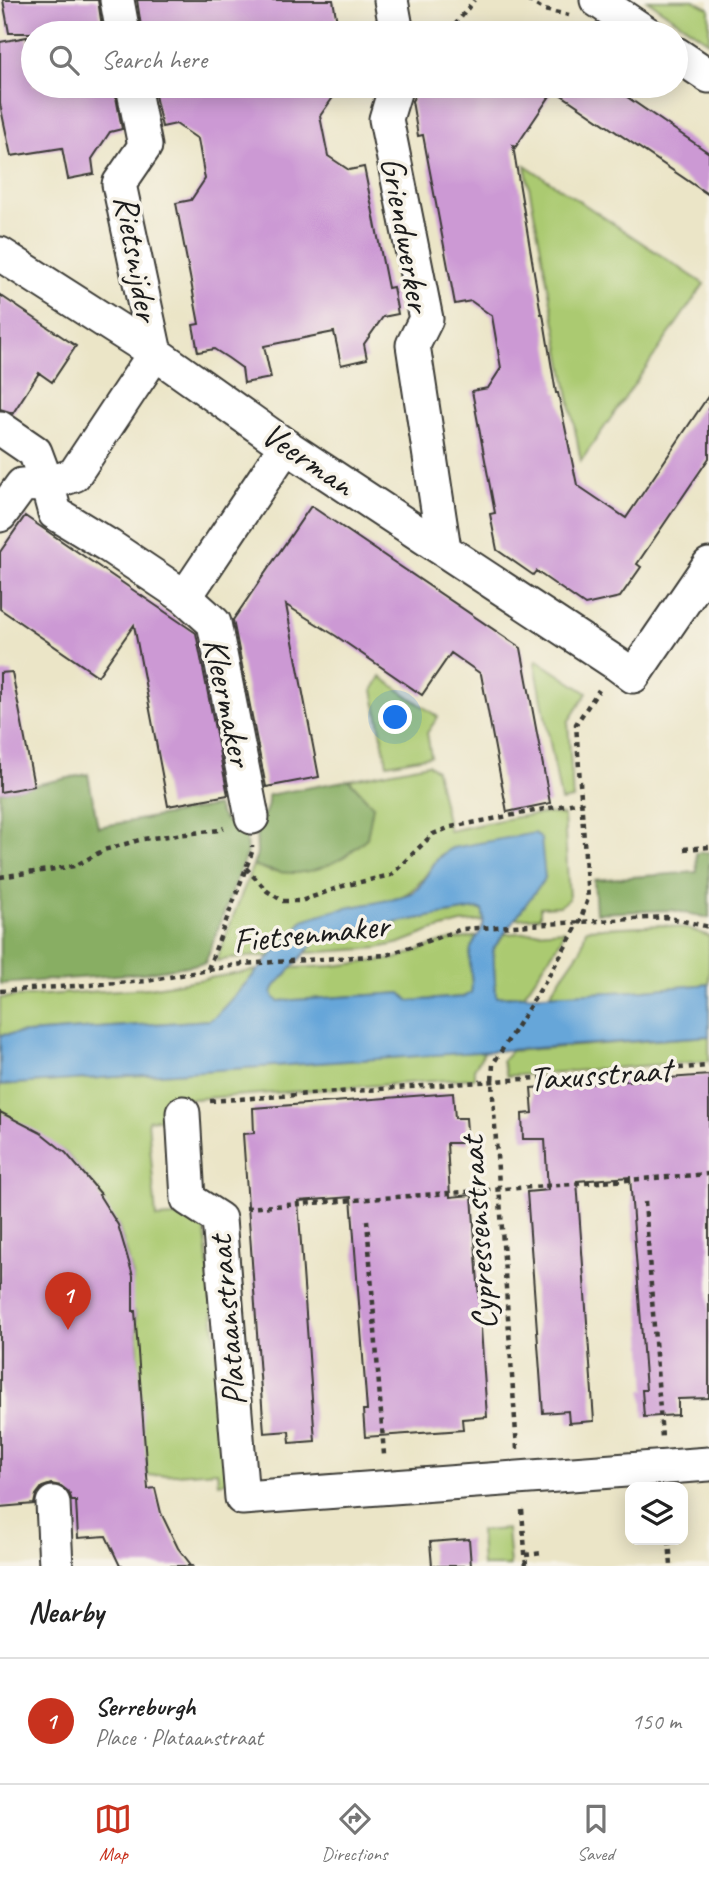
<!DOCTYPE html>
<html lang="en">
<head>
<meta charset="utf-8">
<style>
  body { margin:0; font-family:Caveat,sans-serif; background:#f2f2f2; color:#222 }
  .controls { position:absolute; right:21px; bottom:21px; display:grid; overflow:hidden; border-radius:14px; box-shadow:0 4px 18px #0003 }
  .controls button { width:63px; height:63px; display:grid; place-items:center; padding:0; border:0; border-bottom:2px solid #e0e0e0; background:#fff; color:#222; font:35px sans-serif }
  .you { position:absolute; left:396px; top:718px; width:24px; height:24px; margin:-18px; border:5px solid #fff; border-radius:50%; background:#1a73e8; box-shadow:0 0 0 10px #1a73e833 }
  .badge { display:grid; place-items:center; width:46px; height:46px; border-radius:50%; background:#c8321e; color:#fff; font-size:23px; font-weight:700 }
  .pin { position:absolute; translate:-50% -58px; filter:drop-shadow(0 2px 4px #0008) }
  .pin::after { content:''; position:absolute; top:37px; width:24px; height:21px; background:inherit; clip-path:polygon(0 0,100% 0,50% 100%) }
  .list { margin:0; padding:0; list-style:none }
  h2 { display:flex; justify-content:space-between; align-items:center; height:91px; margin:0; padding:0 28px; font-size:30px }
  h2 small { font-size:23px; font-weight:400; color:#767676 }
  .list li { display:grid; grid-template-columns:46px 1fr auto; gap:21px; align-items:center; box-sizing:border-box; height:126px; padding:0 28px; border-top:2px solid #e0e0e0 }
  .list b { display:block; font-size:26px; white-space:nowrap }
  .list p { margin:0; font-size:23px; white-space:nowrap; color:#767676 }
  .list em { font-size:23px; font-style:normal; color:#767676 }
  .icon { flex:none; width:38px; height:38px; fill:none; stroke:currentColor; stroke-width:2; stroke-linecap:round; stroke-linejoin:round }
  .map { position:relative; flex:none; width:709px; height:1566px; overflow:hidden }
  .search { position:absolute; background:#fff; box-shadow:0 4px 18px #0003; left:21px; right:21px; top:21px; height:77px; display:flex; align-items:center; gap:18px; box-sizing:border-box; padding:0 24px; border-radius:38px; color:#767676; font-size:26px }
  .sheet { height:217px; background:#fff }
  nav { display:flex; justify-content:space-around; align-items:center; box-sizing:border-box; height:98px; border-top:2px solid #e0e0e0; background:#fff; font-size:19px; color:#767676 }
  nav a { display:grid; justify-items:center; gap:4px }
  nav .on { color:#c8321e }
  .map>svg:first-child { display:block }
  .green { fill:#abca71; stroke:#647346; stroke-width:2 }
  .forest { fill:#88ae63; stroke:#526540; stroke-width:2 }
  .water { fill:#66a6d9; stroke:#41617a; stroke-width:2; fill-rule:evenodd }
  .building { fill:#cc99d4 }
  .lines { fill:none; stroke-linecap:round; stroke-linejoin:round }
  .minor-casing { stroke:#3b3a36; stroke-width:37 }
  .path { stroke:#3b3a36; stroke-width:4.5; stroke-dasharray:5 5; stroke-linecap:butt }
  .minor { stroke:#fff; stroke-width:33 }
  .labels { text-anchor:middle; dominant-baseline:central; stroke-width:7; stroke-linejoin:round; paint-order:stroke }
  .street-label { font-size:35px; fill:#1c1c1c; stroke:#f7f3e8 }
</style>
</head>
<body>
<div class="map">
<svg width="709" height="1566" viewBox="0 0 709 1566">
  <rect width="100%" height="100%" fill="#f7f3e8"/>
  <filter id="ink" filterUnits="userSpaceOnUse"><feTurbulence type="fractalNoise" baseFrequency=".0143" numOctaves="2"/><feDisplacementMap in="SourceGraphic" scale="14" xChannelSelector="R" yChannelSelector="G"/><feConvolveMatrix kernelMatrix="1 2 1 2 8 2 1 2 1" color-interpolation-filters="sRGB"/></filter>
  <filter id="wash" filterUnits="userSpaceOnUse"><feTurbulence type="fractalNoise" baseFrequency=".00686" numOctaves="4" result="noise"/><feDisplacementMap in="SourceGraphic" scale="28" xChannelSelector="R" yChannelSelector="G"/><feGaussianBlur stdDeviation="1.57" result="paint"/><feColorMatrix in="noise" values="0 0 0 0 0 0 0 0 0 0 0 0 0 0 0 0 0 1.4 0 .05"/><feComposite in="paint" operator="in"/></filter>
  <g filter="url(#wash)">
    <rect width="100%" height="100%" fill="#ebe5c7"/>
    <path class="green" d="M647,0H693L709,8V42Z
      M525,165L704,284L581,461Z
      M537,660L587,693L568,722L573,799L561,801L535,663Z
      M381,677L438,717L427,733L431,756L387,764L373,690Z
      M428,764L436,770L449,831C471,827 548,807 564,816L569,899L560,906L540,907V917L515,919L545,878L441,854C426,873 421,888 398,898L304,920L271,956L242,957L216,961L253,865L272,872L373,806L349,780Z
      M476,909L482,910L485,921L461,923L431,931L400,943L378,948L305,953L317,940L334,933Z
      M663,925L689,929L709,936V984L634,991L549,995L581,949L586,929Z
      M564,930L561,940L524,995L496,997L493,949L505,934Z
      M478,936C463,956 477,972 471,994L463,997L409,1001L401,993L278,1001L274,998L272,992L275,986L292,968L333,966L395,959L442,942Z
      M258,970L216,1016L209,1020L0,1035V998L149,988Z
      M709,1036V1061L507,1076L502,1061L511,1051Z
      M485,1051L474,1069V1078L166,1101L167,1118L148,1120L156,1218L190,1216L204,1222L230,1481L218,1483L217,1471L147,1476L146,1458H139L138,1349L135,1311H129L133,1276L126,1250L118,1225L95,1197L100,1194V1193L66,1153L0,1113V1085Z
      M507,1529L510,1566H482L480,1531Z"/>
    <path class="forest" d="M88,774L98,827L217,806C221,820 230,827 245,828L247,852L205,963L143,973L0,984V792Z
      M349,780L373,806L367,838C359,844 351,853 342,858C311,876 285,877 253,865L257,854L256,824C265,814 269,809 268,795Z
      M709,852V918L672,910L596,913L594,880L697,872L696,853Z"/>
    <path class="water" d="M535,833L541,839L545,878L493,949L496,997L634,991L709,984V1036L0,1085V1035L209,1020L216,1016L304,920C327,911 350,907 374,903C386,900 401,899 412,893C430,881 428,860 452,848ZM476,909L482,910C489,932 472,935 470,953C468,966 474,980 471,993L463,997L409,1001L401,993L278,1001L274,998L272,992L275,986L317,940L334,933Z"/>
    <g id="blocks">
      <path class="building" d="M3,0H98L103,33H9Z
        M137,0H333L339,33H142Z
        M27,37L33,71V86H114L122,129L110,132L92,159L94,174L68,179L62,148L11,156L0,104V42Z
        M153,86H341L320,116L328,156L349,170L364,167L388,288L393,287L398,314L383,317L364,344L367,359L341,365L334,332L264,346L271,378L244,383L242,368L228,358L214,349L198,352L193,325L199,324L176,203L191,200L205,179L198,139L176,124L162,127Z
        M420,86H611L709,153V195L554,90L515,148L513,146L541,314H543L556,393H558L577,485L626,518L709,395V458L637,564L641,567L620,597L585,605L536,571L533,575L497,550L490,514L495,513L472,391L488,388L501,368L492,316L471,301L455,304L423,135L418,136L412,101Z
        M0,295L76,346L52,382L39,373L13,413L0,409Z
        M311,506L521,648L550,803L507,812L481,674L451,653L422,695L336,636L286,605L319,777L266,787L233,620Z
        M25,516L196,633L228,795L168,806L134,625L98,676L0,609V552Z
        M12,672L34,786L0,792V673Z
        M709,1075V1398L678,1399V1415L644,1417L642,1390H646L630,1177L577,1181L594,1421L569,1423L568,1411L543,1413L527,1192L548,1190L545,1139H523L522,1114L533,1113L531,1088Z
        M453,1093L455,1118H466L468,1143H447L450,1197L472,1195L487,1417L462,1419L463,1430L365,1437L363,1410H367L351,1197L326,1199L298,1201L315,1441L290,1443L289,1431L264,1433L243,1134L254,1133L253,1108Z
        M0,1112L41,1133L66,1153L101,1194L99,1195L118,1225L133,1276V1311H135L148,1489L155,1488L161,1513L178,1548L192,1566H120L106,1536L78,1538L76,1501H72L69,1492L61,1486L51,1484L42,1487L36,1495L34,1504L0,1507Z
        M469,1539L471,1566H432L430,1542Z"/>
    </g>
  </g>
  <g filter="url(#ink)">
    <use href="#blocks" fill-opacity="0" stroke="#3b3a36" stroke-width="2"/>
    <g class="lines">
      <g class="minor-casing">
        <path id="minor" d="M117,0L123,33
          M391,0L397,33
          M597,0L646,33
          M676,54L709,76
          M133,86L145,146L119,184L155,353L74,475L47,484L55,513L109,546L185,597L286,446
          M396,86L386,119L426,319L413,345L444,549
          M0,254L155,353L286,446L617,664L633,676L709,565
          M0,428L35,452L47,484L22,485L0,515
          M185,597L214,623L252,817
          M183,1113L188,1199L219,1219L242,1498L709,1464
          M53,1503L56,1566"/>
      </g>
      <path class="path" d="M528,0L544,10L569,15
        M449,33L474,0
        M684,849L709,847
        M246,868L267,891L283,901H301L343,886L391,875L433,834L451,827L581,802
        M0,877L75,866L104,850L143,839L219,830L224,828
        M208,969L252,852V846
        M0,991L147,981L242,964L387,955L462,929L666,917L709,927
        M210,1101L709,1066
        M645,1202L662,1438
        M246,1208L709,1174
        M367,1220L384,1455
        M517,1449L492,1082L493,1064L547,979L580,921L588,899L576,724L599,690
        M522,1510L526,1566
        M669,1540L671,1566
        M525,1555L543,1553"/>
      <use href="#minor" class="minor"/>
    </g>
  </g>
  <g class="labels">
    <g class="street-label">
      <text transform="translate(406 234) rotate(80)">Griendwerker</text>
      <text transform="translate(137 258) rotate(80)">Rietsnijder</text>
      <text transform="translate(308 459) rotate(34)">Veerman</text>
      <text transform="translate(228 702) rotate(78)">Kleermaker</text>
      <text transform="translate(311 933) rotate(-6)">Fietsenmaker</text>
      <text transform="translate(600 1074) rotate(-4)">Taxusstraat</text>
      <text transform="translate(478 1233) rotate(-94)">Cypressenstraat</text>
      <text transform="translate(227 1321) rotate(-95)">Plataanstraat</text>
    </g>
  </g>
</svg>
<div class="controls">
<button><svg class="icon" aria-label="layers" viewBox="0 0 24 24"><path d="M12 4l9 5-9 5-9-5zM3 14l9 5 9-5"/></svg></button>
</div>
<div class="you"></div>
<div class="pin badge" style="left:68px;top:1330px">1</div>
<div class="search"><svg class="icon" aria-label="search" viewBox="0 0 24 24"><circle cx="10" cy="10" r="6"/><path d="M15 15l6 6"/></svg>Search here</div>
</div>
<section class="sheet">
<h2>Nearby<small></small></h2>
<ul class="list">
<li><span class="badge">1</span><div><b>Serreburgh</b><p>Place · Plataanstraat</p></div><em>150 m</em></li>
</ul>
</section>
<nav>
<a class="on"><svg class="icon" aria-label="map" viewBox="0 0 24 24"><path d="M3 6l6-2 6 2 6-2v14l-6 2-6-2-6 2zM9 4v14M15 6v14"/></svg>Map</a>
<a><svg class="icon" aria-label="directions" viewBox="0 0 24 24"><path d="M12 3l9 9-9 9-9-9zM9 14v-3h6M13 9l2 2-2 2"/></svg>Directions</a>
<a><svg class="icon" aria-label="saved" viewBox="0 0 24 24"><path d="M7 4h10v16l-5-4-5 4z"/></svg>Saved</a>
</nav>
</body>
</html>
